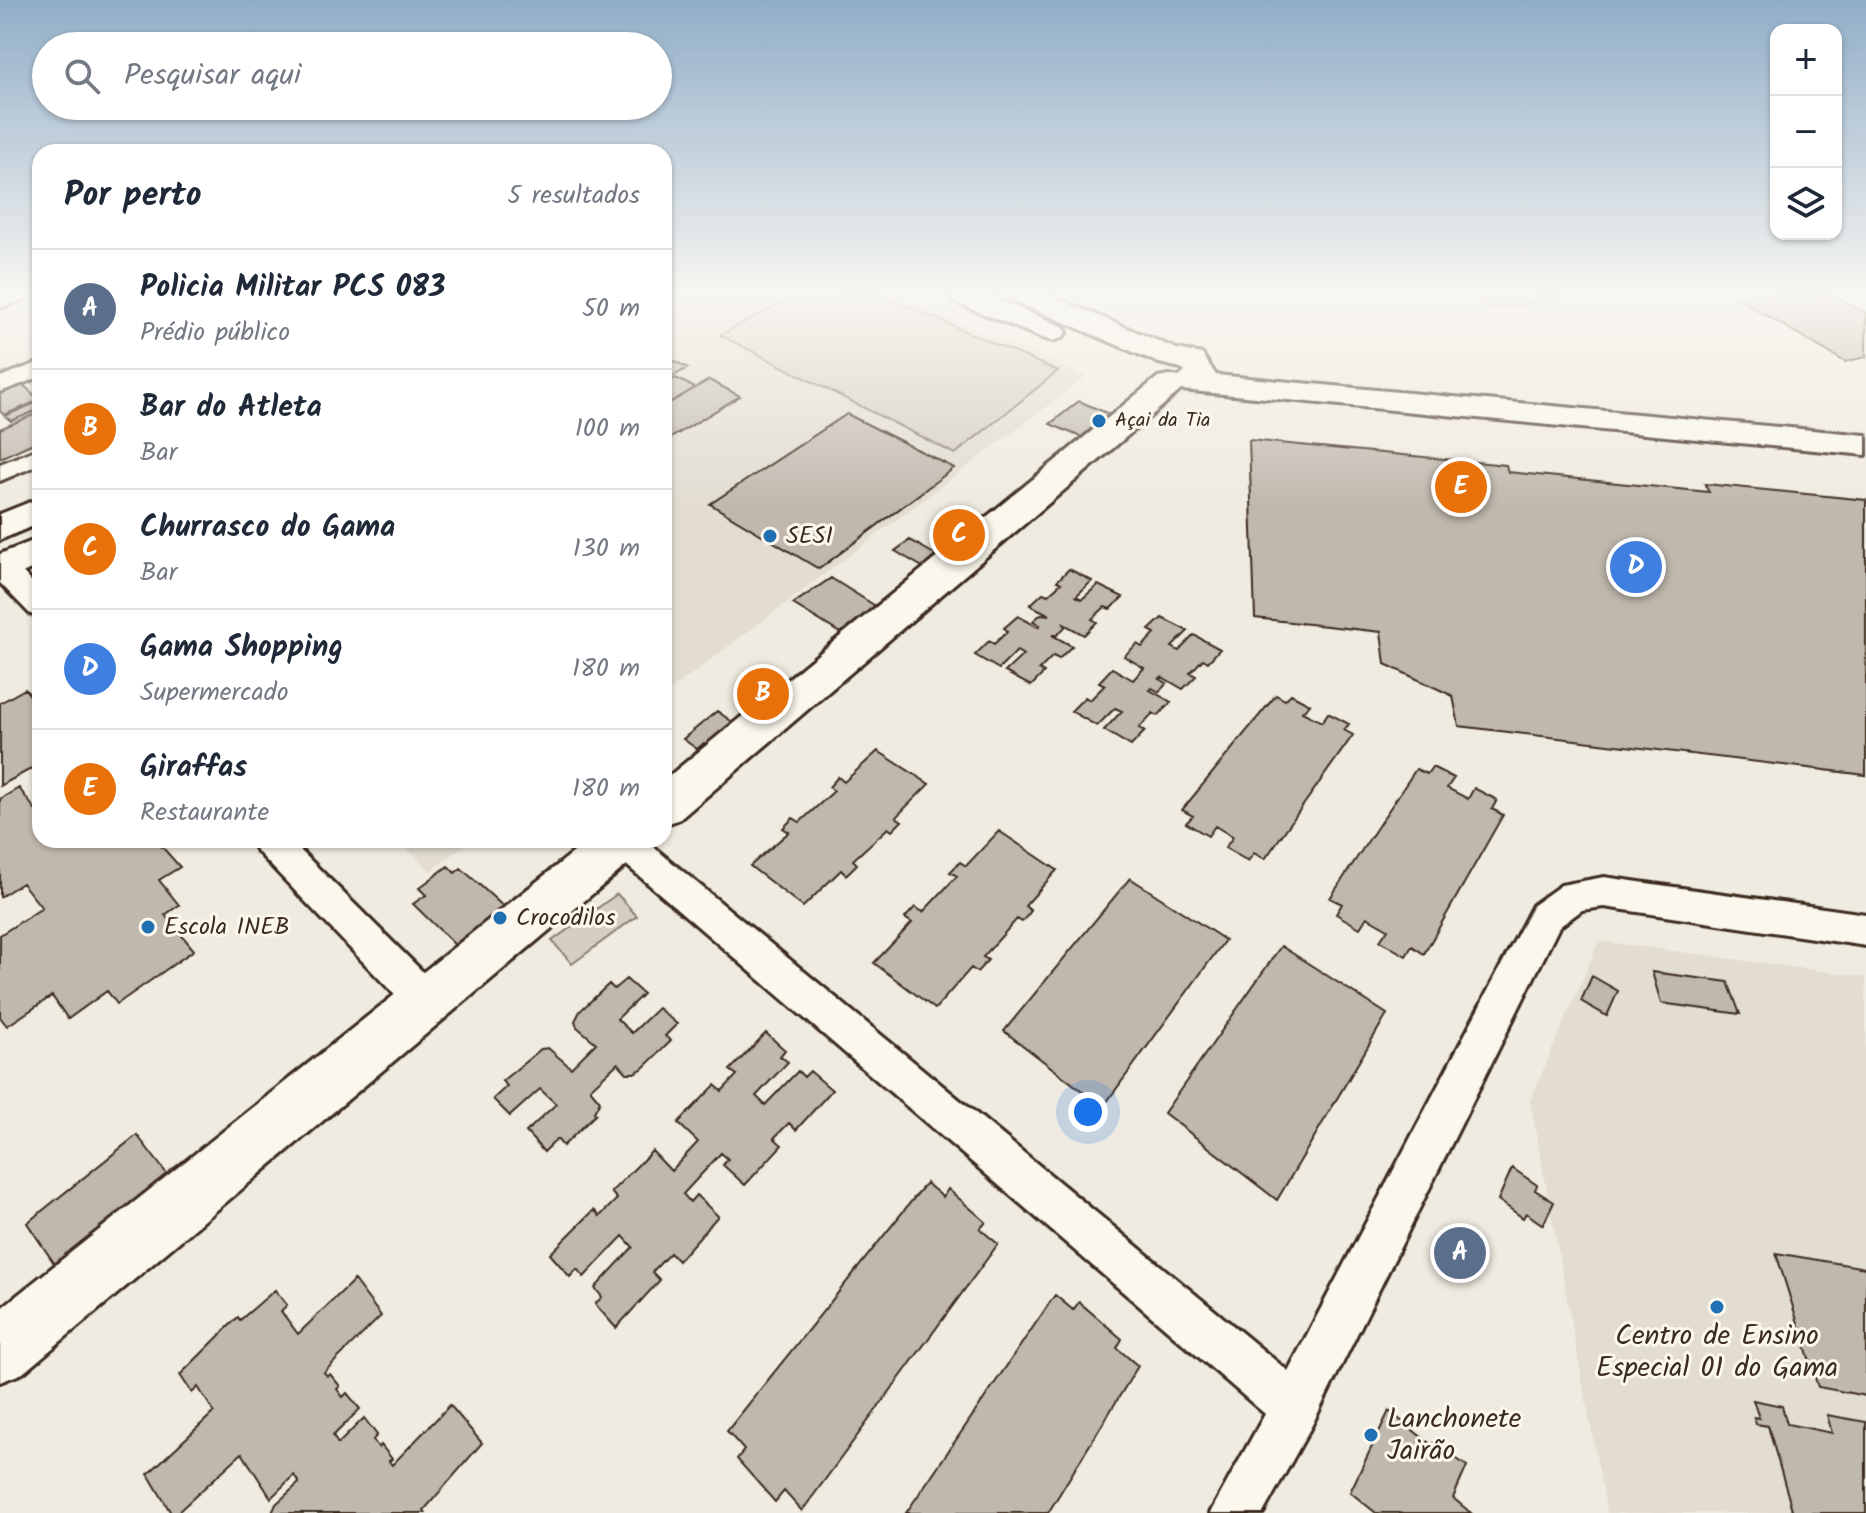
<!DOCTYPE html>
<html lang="pt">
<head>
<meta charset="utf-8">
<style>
  body { margin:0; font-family:Kalam,sans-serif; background:#f2f2f3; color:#1f2937 }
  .controls { position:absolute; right:24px; top:24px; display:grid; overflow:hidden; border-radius:16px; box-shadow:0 2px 6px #0004 }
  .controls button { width:72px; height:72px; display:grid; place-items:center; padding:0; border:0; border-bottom:2px solid #e0e1e3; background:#fff; color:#1f2937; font:40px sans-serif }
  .you { position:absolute; left:1088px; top:1112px; width:28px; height:28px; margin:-20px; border:6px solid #fff; border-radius:50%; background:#1a73e8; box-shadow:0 0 0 12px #1a73e833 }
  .badge { display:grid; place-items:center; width:52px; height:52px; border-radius:50%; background:#1f6fb2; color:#fff; font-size:26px; font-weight:700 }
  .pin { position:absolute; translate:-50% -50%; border:4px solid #fff; box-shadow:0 2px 8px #0006 }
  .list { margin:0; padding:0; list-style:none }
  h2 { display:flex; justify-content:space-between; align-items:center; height:104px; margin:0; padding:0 32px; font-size:34px }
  h2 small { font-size:26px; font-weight:400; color:#747a83 }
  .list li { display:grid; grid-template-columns:52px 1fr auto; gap:24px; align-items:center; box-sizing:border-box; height:120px; padding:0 32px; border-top:2px solid #e0e1e3 }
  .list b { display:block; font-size:30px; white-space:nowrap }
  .list p { margin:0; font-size:26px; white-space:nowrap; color:#747a83 }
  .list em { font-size:26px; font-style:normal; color:#747a83 }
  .icon { flex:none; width:44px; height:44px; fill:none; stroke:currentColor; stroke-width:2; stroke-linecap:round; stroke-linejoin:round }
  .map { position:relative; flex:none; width:1866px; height:1513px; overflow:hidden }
  .search { position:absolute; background:#fff; box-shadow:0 2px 6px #0004; left:32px; top:32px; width:640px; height:88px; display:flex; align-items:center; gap:20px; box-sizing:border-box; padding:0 28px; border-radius:44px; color:#747a83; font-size:30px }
  .panel { position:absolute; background:#fff; box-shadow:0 2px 6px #0004; left:32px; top:144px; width:640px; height:704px; border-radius:24px }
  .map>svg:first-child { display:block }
  .built { fill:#e2dcd1 }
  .green { fill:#d5cec3; stroke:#887c70; stroke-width:2 }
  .building { fill:#c0b8ad; stroke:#3b2a1e; stroke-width:2 }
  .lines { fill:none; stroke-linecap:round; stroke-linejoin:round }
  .street-casing { stroke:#3b2a1e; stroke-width:6 }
  .secondary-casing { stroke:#3b2a1e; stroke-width:6 }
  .street { fill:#fbf7ec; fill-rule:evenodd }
  .secondary { fill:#fbf7ec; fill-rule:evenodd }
  .poi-dot { fill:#1f6fb2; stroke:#fbf7ec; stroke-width:3 }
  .labels { text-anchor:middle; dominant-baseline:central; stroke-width:6; stroke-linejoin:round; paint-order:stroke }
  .far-poi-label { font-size:20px; fill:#3b2a1e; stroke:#fbf7ec; text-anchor:start }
  .poi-label { font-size:24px; fill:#3b2a1e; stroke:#fbf7ec; text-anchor:start }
  .near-poi-label { font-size:28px; fill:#3b2a1e; stroke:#fbf7ec }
</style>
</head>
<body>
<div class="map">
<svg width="1866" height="1513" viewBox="0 0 1866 1513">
  <rect width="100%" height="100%" fill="#f0ebe0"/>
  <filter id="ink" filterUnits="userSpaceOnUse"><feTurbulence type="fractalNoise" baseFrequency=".0125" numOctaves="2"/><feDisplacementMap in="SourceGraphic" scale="16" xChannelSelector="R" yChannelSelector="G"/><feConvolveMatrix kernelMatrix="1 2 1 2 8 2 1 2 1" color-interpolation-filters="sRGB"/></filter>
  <g filter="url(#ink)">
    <path class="built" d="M664,295H895L1086,377L664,695Z
      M398,840H472L430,871Z
      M1599,941L1866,977V1513H1607L1530,1101Z"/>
    <path class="green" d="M797,295H881L1058,371L955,454L720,335Z
      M1472,295H1567L1493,310Z
      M617,894L637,916L572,964L552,941Z"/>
    <path class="building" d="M1732,295H1833L1866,313V357L1845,362Z
      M664,356L688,368L664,381Z
      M676,378L695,388L664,406V385Z
      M709,380L740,396L664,442V406Z
      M20,382L40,400L4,415L0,411V390Z
      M40,401V409L11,421L5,416Z
      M1079,401L1109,414L1081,437L1050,424Z
      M40,412V440L0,458V429Z
      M847,414L954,468L819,569L710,504Z
      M1249,440L1506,465L1508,472L1709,492L1705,484L1866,500V775L1459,726L1453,696L1385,664L1381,632L1255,618Z
      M910,540L941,558L926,569L895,551Z
      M1069,569L1092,581L1076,596L1082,599L1098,585L1123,597L1110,609L1105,607L1092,619L1097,622L1084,635L1064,624L1065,627L1057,635H1052L1072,646L1059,659L1053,656L1039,670L1044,673L1031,686L1005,672L1023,655L1017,651L999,669L975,655L989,641L994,644L1008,631L1004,628L1018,616L1038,627L1040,625L1033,621L1041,614L1050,615L1030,605L1043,593L1048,595L1061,583L1057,581Z
      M831,578L877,607L840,633L793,604Z
      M1162,618L1188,631L1172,647L1179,651L1194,635L1220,649L1208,662L1203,659L1190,673L1196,676L1183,689L1162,677L1159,679L1167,683L1159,692L1152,688L1150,690L1171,702L1158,716L1153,713L1139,728L1145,731L1131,746L1104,730L1122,711L1115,708L1097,726L1071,711L1085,697L1090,700L1105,685L1099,682L1112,668L1133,680L1144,668L1124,656L1137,644L1142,647L1155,633L1149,630Z
      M25,689L40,707V764L0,786V703Z
      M1291,694L1310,704L1302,712L1322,722L1328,713L1349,724L1344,730L1353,735L1265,859L1254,853L1248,861L1225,848L1233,837L1215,826L1208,836L1186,823L1193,816L1182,810L1276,695L1285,700Z
      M717,711L734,723L707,745L704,743L697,749L683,739Z
      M878,751L929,784L896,817L902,821L892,831L888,828L853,860L857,864L846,875L841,870L803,907L750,866L789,832L783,828L793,818L800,822L834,791L829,787L838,777L844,782Z
      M1432,767L1454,778L1447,788L1468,799L1474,788L1497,800L1492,809L1503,815L1424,954L1412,946L1406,956L1380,941L1388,929L1367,917L1360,928L1336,914L1342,904L1330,898L1416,769L1427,774Z
      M19,788L40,816V840H156L180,867L159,880L179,905L165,915L194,950L117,1004L107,991L68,1019L52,996L7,1026L0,1017V935L42,908L22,883L0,897V799Z
      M999,831L1057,870L1025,906L1031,911L1022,922L1017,919L983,957L988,960L977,972L971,968L935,1009L874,963L912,923L905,918L915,907L923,912L957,876L950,872L960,862L966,866Z
      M448,866L455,873L461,868L506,909L458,948L413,904L426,895L419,888Z
      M1130,878L1225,940L1103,1107L1004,1031Z
      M1281,946L1387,1014L1277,1200L1164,1113Z
      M1652,972L1728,982L1740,1014L1661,1003Z
      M1592,976L1618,991L1607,1016L1581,1001Z
      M626,979L643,994L617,1019L632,1033L658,1008L677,1024L665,1036L671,1041L642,1069L634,1073H627L618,1063L590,1089L600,1101L594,1112L596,1114L563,1146L557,1139L544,1152L526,1132L556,1104L540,1089L510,1116L493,1099L507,1086L502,1081L541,1049L548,1048L571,1068L596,1043L577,1027L575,1021L580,1011L609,984L614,989Z
      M766,1033L785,1050L780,1056L788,1062L756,1096L765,1105L798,1071L804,1077L810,1071L832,1090L796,1130L789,1123L774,1138L782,1145L745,1185L723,1165L728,1159L721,1153L683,1194L690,1202L696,1195L718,1216L678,1261L670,1253L652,1272L660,1280L616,1328L595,1304L602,1297L595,1288L633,1247L623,1236L584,1277L577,1269L570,1277L550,1254L594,1210L600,1216L617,1199L611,1192L652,1151L671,1171L698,1142L678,1123L715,1085L722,1091L737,1075L730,1070Z
      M137,1135L167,1174L56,1266L27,1223Z
      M1512,1168L1537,1185L1535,1190L1554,1202L1543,1225L1526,1213L1523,1218L1498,1200Z
      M926,1183L943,1197L948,1189L986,1222L980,1229L998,1244L802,1511L784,1491L775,1502L737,1459L744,1450L727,1431Z
      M1776,1253L1866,1268V1396L1818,1387Z
      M354,1280L381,1316L324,1372L327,1376L330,1374L340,1386L337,1389L343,1397L347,1393L360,1409L333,1436L338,1444L364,1418L377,1435L373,1440L379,1448L381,1445L392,1459L389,1461L392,1465L450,1405L482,1443L424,1510L426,1513H272L276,1504L299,1483L294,1475L271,1498L242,1453L177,1513H171L148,1474L214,1412L198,1387L192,1393L180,1375L238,1317L240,1320L275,1290L287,1305L281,1311L298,1334Z
      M1055,1295L1073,1310L1079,1302L1122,1339L1117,1348L1138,1366L1048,1513H906Z
      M1753,1400L1782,1406L1787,1424L1832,1433L1827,1415L1866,1422V1513H1793L1768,1426L1756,1424L1754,1417L1759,1418Z
      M1389,1411L1433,1446L1434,1443L1467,1466L1453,1498L1471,1513H1376L1350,1492Z"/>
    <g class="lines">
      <g class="street-casing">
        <path id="street" d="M0,295H28L25,299L0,308Z
          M40,362V377L0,392V377Z
          M40,448V464L0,481V464Z
          M3,560L13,562L40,590V617L30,614L0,583V561Z
          M251,840H290L440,989L446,1002L440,1015L427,1020L414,1015L256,850Z
          M605,840H645L1288,1371L1533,905L1561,885L1604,877L1866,914V946L1604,907L1582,910L1559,927L1312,1425L1263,1513H1210L1265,1414L610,851Z"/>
      </g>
      <g class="secondary-casing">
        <path id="secondary" d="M948,295H987L1062,326L1067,332L1062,338L1052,341L1042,338L952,301Z
          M1011,295H1049L1177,349L1202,354L1216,375L1866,435V455L1181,390L680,819L664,825V780L1158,377L1169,375L1179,377L1185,372L1181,368L1159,363L1015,301Z
          M40,498V523L0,540V514Z
          M40,538V565L0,583V554Z
          M589,840H646L640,854L23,1373L0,1382V1309Z"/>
      </g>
      <use href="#street" class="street"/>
      <use href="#secondary" class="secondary"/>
    </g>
  </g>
  <linearGradient id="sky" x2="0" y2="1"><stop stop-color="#90adc8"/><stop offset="0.58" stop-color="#f8f6f1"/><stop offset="1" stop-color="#f8f6f1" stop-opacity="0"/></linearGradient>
  <rect width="1866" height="507" fill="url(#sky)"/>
  <g class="poi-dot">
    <circle cx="1099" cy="421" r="8"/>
    <circle cx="770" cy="536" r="8"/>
    <circle cx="500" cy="918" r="8"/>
    <circle cx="148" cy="927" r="8"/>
    <circle cx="1717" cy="1307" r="8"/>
    <circle cx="1371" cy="1435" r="8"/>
  </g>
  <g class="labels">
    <g class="far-poi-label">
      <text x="1115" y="421">Açai da Tia</text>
    </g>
    <g class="poi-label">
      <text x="786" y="536">SESI</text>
      <text x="516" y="918">Crocodilos</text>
      <text x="164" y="927">Escola INEB</text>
    </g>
    <g class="near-poi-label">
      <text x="1717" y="1336">Centro de Ensino<tspan x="1717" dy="32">Especial 01 do Gama</tspan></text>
      <text x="1387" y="1419" text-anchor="start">Lanchonete<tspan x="1387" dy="32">Jairão</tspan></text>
    </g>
  </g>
</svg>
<div class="controls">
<button>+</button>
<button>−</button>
<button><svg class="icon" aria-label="layers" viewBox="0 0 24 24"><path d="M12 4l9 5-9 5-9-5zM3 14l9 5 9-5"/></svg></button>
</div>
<div class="you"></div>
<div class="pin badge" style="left:1460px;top:1253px;background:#5c6f8a">A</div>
<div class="pin badge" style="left:763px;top:694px;background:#e8710a">B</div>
<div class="pin badge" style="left:959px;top:535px;background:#e8710a">C</div>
<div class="pin badge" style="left:1636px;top:567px;background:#3f7fe0">D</div>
<div class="pin badge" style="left:1461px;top:487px;background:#e8710a">E</div>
<div class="search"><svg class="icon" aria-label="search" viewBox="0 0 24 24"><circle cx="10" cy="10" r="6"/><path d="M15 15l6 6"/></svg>Pesquisar aqui</div>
<section class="panel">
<h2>Por perto<small>5 resultados</small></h2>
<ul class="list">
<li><span class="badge" style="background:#5c6f8a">A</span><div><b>Policia Militar PCS 083</b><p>Prédio público</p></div><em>50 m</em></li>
<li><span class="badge" style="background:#e8710a">B</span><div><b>Bar do Atleta</b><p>Bar</p></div><em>100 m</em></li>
<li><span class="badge" style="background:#e8710a">C</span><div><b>Churrasco do Gama</b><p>Bar</p></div><em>130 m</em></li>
<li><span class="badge" style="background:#3f7fe0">D</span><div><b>Gama Shopping</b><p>Supermercado</p></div><em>180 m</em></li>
<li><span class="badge" style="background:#e8710a">E</span><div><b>Giraffas</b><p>Restaurante</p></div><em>180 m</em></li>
</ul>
</section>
</div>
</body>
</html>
